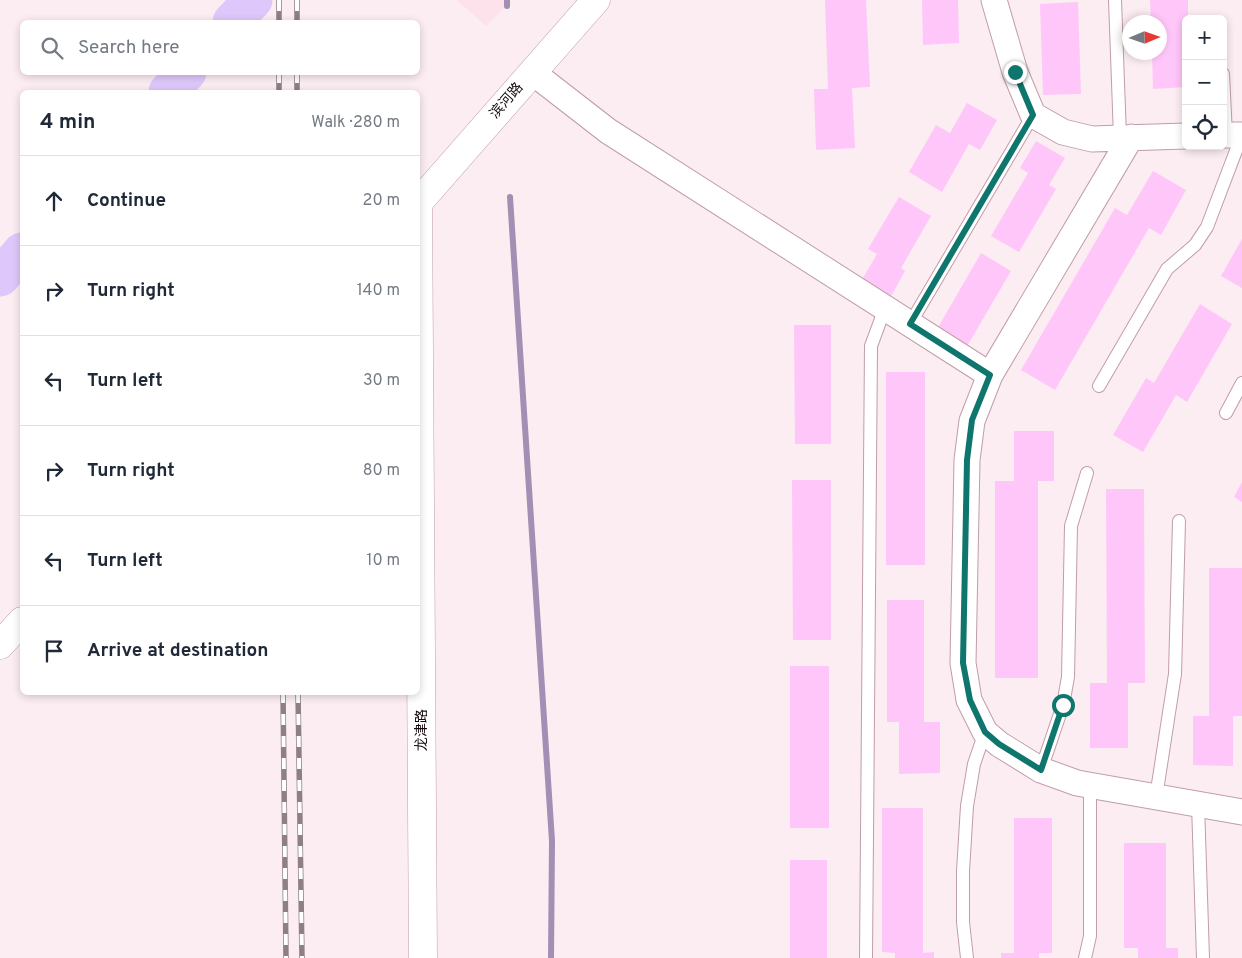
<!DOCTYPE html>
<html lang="en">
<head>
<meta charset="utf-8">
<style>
  body { margin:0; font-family:Overpass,"Noto Sans SC",sans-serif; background:#f6f6f7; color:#1f2937 }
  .controls { position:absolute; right:15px; top:15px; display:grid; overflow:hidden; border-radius:8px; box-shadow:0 2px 8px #0003 }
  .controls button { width:45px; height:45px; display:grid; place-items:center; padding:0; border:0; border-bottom:1px solid #e0e1e3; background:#fff; color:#1f2937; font:25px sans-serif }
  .compass { position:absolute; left:1122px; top:15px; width:45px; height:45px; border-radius:50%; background:#fff; box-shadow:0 2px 8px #0003; rotate:88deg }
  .stop { position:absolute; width:15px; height:15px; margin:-11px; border:4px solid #0f766e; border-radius:50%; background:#fff }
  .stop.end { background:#0f766e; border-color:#fff; box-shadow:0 1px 5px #0008 }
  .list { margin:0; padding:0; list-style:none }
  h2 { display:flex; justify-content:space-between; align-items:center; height:65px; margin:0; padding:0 20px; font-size:21px }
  h2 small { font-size:16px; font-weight:400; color:#747a83 }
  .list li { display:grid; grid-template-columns:32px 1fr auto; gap:15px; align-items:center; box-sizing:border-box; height:90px; padding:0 20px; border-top:1px solid #e0e1e3 }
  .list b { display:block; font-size:19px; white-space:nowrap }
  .list em { font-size:16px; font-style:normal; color:#747a83 }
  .icon { flex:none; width:28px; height:28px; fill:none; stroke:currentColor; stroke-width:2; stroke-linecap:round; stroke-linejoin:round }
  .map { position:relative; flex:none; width:1242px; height:958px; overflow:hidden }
  .search { position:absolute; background:#fff; box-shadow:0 2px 8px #0003; left:20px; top:20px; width:400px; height:55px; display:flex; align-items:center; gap:12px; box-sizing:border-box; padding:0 18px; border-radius:8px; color:#747a83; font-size:19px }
  .panel { position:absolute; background:#fff; box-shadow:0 2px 8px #0003; left:20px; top:90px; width:400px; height:605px; border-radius:8px }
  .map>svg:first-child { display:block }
  .built { fill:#fde1eb }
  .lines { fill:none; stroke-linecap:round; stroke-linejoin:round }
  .stream { stroke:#a28fb4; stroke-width:6 }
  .river { stroke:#dec8fb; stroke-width:39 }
  .building { fill:#ffc6f9 }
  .lane-casing { stroke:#c09da9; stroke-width:14 }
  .street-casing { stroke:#c09da9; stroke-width:27 }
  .secondary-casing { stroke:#c09da9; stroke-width:29 }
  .lane { stroke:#fff; stroke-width:12 }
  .street { stroke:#fff; stroke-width:25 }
  .secondary { stroke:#fff; stroke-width:28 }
  .rail-casing { stroke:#8d7f84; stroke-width:5.5 }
  .rail { stroke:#fff; stroke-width:4; stroke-dasharray:11; stroke-linecap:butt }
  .route { stroke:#0f766e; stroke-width:6 }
  .labels { text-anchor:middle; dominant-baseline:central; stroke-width:4.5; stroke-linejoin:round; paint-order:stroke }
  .street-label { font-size:14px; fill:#15090e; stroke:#fff }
</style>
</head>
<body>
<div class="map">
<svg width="1242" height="958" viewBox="0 0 1242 958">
  <rect width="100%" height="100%" fill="#fcedf2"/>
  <path class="built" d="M457,0H507L502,10L486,26Z"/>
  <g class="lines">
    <path class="stream" d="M507,6V0
      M510,197L552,841L551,958"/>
    <path class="river" d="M232,22L253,0
      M168,92L187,72
      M0,277L22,252"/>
  </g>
  <path class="building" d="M825,0H866L870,87L852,88L855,148L816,150L814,89H828Z
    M922,0H958L959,43L923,45Z
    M1150,0H1188V19H1186V87L1153,89L1152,52H1160V22H1151Z
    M1078,2L1081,94L1043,95L1040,4Z
    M967,103L997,120L980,150L969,144L942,192L909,172L936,125L950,133Z
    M1036,141L1065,158L1049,185L1056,189L1019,252L991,236L1028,173L1020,168Z
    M1153,171L1186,190L1161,235L1149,228L1055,390L1021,370L1115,208L1127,215Z
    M899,197L931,216L901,268L905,271L889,300L860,283L877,254L868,249Z
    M1242,239V288L1221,276Z
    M981,253L1011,271L966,348L936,331Z
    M1200,304L1232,324L1187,402L1176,395L1143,452L1113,435L1146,378L1154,383Z
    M794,325H831V444H795Z
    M886,372H925V565H886Z
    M1014,431H1054V481H1038V678H995V481H1014Z
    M792,480H831V640H793Z
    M1242,482V502L1234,497Z
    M1106,489H1144L1145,683H1128V748H1090V683H1107Z
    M1209,568H1242V716H1233V766L1193,765V716H1209Z
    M887,600H924V722H940V773L899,774V722H887Z
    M790,666H829V828H790Z
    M882,808H923V953L934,952V958H895V953L882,952Z
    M1014,818H1052V953H1039V958H1001V953H1014Z
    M1124,843H1166V948H1178V958H1138V948H1124Z
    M790,860H827V958H790Z"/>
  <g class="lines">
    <g class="lane-casing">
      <path id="lane" d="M1115,0L1120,137
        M1223,74L1226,135
        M910,324L1033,115
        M1099,386L1167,269L1195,245L1207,227L1242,135
        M1226,413L1242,383
        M1041,770L1063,705L1068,677L1071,526L1087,473
        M1156,797L1175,674L1179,521
        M1198,804L1203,958
        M866,958L871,346L885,308
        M967,958L963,922V871L967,806L974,764L985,732
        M1085,958L1090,936V786"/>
    </g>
    <g class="street-casing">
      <path id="street" d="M994,0L1015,72L1033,115L1063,132L1092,139L1186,136
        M532,72L608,131L990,375
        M1223,135H1242
        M1131,137L990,375L972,421L967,460L963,663L969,700L985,732L999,744L1041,770L1077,783L1242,812"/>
    </g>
    <g class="secondary-casing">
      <path id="secondary" d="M418,202L423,958
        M418,203L596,0
        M0,645L22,621"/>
    </g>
    <use href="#lane" class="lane"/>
    <use href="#street" class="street"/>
    <use href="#secondary" class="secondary"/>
    <g class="rail-casing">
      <path id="rail" d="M279,0V22
        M297,0V22
        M279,72V92
        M297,72V92
        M283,692L286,958
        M298,692L302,958"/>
    </g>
    <use href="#rail" class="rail"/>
  </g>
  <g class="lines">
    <path class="route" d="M1015,72L1033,115L910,324L990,375L972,420L967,460L963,663L970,700L985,732L999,744L1041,770L1063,705"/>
  </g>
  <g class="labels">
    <g class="street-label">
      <text transform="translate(507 101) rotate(-49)">滨河路</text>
      <text transform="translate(422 730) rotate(-90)">龙津路</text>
    </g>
  </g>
</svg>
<div class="controls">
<button>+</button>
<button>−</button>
<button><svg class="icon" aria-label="locate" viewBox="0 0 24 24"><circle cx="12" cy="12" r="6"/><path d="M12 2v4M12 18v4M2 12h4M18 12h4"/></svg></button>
</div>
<svg class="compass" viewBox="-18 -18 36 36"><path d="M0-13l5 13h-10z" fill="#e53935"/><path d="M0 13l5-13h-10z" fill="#747a83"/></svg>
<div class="stop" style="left:1063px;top:705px"></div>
<div class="stop end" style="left:1015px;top:72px"></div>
<div class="search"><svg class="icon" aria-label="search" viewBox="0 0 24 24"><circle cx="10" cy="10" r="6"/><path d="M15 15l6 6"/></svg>Search here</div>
<section class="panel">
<h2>4 min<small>Walk · 280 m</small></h2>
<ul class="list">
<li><svg class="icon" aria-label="ahead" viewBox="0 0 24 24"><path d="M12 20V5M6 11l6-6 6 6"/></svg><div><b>Continue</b></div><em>20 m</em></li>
<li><svg class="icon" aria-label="right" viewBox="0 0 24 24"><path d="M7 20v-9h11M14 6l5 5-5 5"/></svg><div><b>Turn right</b></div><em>140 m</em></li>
<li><svg class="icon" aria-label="left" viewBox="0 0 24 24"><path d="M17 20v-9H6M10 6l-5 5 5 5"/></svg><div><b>Turn left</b></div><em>30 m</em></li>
<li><svg class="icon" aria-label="right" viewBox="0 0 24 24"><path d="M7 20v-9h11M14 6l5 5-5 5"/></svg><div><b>Turn right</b></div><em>80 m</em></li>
<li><svg class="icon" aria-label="left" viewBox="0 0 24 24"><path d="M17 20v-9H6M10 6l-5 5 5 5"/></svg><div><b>Turn left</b></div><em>10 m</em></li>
<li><svg class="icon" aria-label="arrive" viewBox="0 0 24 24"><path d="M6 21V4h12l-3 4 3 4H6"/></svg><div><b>Arrive at destination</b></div></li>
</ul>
</section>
</div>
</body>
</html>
